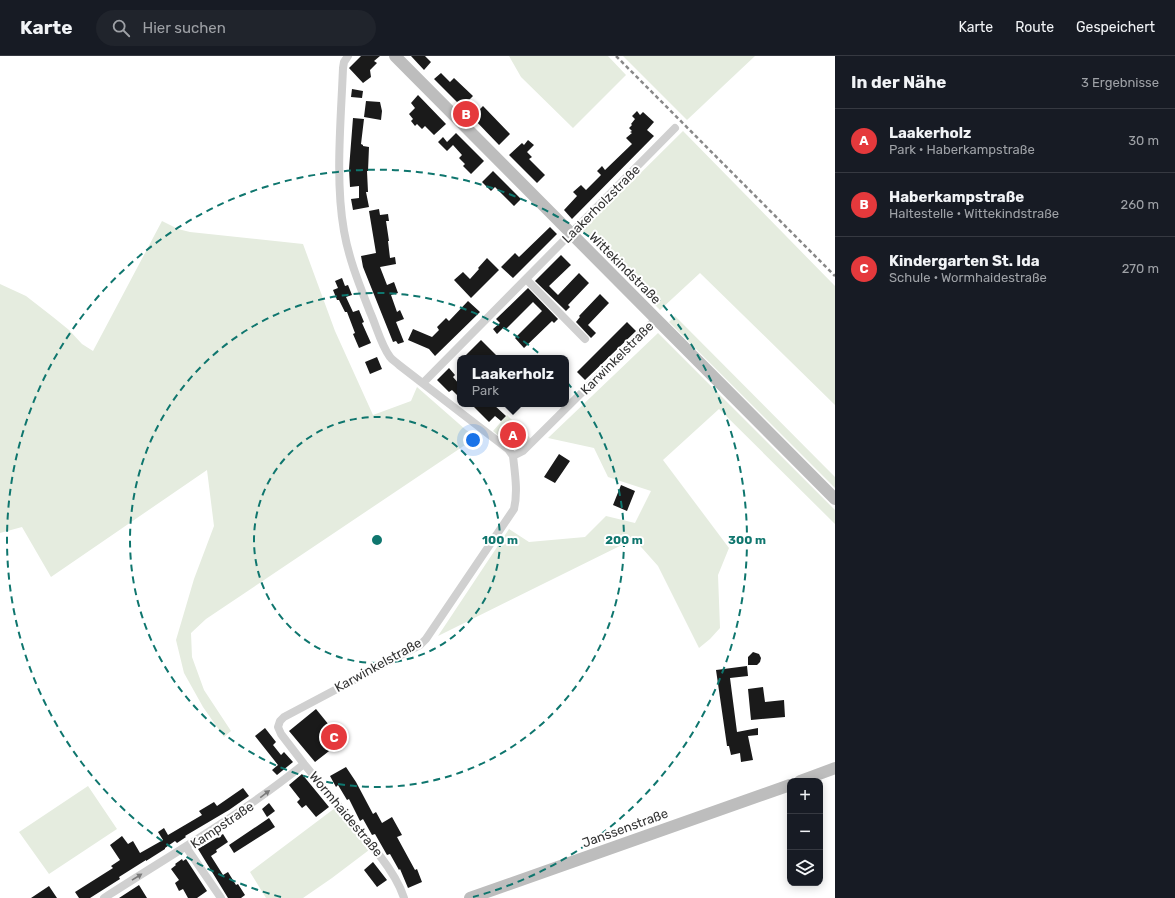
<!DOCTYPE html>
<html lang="de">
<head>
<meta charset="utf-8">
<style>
  body { margin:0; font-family:Rubik,sans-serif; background:#20242c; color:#f1f3f6 }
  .controls { position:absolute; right:12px; bottom:12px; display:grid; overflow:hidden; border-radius:8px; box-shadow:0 2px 10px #0003 }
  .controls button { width:36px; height:36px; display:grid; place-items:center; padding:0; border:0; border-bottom:1px solid #363941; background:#171b24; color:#f1f3f6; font:20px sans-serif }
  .you { position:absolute; left:473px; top:384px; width:14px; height:14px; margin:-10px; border:3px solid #fff; border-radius:50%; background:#1a73e8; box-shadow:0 0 0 6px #1a73e833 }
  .badge { display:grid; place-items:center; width:26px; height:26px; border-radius:50%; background:#e5393c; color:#fff; font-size:13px; font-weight:700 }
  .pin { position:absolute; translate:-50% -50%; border:2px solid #fff; box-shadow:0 1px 4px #0006 }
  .popup { position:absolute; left:457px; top:299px; width:112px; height:52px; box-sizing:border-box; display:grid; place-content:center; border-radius:8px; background:#171b24; filter:drop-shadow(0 1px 3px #0005); font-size:13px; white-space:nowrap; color:#9ea1a6 }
  .popup b { font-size:15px; color:#f1f3f6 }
  .popup::after { content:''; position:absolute; left:50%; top:100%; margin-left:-8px; border:8px solid transparent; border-top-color:#171b24 }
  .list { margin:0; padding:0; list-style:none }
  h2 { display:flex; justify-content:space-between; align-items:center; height:52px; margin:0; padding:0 16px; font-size:17px }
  h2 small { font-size:13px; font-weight:400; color:#9ea1a6 }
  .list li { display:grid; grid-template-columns:26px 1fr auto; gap:12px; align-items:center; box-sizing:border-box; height:64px; padding:0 16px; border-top:1px solid #363941 }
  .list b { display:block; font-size:15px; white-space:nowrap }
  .list p { margin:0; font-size:13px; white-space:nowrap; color:#9ea1a6 }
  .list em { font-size:13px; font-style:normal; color:#9ea1a6 }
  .icon { flex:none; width:22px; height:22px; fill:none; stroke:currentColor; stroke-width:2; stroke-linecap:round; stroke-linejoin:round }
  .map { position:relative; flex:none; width:835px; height:842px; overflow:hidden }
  header { display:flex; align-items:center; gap:24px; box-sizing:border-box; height:56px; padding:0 20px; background:#171b24; border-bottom:1px solid #363941 }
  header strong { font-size:19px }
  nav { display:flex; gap:22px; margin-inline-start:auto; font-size:14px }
  .search { width:280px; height:36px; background:#20242c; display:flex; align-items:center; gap:10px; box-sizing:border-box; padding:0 14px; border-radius:22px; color:#9ea1a6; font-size:15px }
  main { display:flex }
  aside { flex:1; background:#171b24 }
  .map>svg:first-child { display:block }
  .green { fill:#e5ecdf }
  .building { fill:#1a1a1a }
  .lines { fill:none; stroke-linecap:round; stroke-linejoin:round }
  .street { stroke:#d0d0d0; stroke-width:8 }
  .secondary { stroke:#bdbdbd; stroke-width:12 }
  .rail { stroke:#888; stroke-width:2.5; stroke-dasharray:4 3; stroke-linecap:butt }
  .oneway { fill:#7a7a7a }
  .ring { fill:none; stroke:#0f766e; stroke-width:2; stroke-dasharray:7 5 }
  .labels { text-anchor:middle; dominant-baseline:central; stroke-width:4; stroke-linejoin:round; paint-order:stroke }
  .street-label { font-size:13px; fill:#333; stroke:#fff }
  .centre { fill:#0f766e; stroke:#fff; stroke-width:2 }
  .ring-label { font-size:12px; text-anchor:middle; font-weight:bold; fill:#0f766e; stroke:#fff; stroke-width:4; stroke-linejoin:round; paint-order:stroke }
</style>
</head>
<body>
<header>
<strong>Karte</strong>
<div class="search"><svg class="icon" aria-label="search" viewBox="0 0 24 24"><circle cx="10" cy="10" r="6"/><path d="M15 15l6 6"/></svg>Hier suchen</div>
<nav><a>Karte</a><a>Route</a><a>Gespeichert</a></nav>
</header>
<main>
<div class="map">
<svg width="835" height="842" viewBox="0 0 835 842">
  <rect width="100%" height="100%" fill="#fff"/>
  <path class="green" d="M509,0H608L626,19L573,72L521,21Z
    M623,0H755L687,64Z
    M683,75L835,230V349L700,217L660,254L582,175Z
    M162,165L178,173L190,176L303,188L335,275L373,359L411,345L417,331L466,374L477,381L206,563L191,577L192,601L204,634L231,675L224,681L203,651L184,617L176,584L194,523L214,470L207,414L51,521L22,471L0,477V228L26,240L53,261L69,274L82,288L93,295Z
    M675,260L835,421V432L669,266Z
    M658,277L835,454V468L719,353L663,404L729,492L718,519L720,572L710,583L699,592L658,510L634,483L438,580L509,473L529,486L585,481L606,460L635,467L651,435L608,421L594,392L548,382Z
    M507,359L531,383C515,398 507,386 493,375Z
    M88,730L117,773L49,818L19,776Z
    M335,752L369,794L332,822L303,842H266L250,816Z"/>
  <path class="building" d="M361,0H380L374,5L377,7L370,14L371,21L363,27L349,12Z
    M411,0H425L431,6L424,14Z
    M441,17L450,26L454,22L473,40L462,51L434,23Z
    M352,33L363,35L362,42L351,41Z
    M418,39L446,68L434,79L425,70L422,73L417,68L415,70L411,65L413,63L409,58L415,52L411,47Z
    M366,45L380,46L382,55L381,64L364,61Z
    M483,50L510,78L499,89L472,61Z
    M637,55L640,59L643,56L654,66L647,74L654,80L572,163L564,154L577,140L573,136L581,129L586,134L601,119L597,115L602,110L605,114L632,88L626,82L632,77L630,76L632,75L629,72L632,69L631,68L635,63L632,60Z
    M353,62L364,63L361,88L363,89V90L369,91L368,115H367L368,136H366L369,151L353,154L351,143L359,142V130L350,131L349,113Z
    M456,77L484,105L471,118L463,110L465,108L459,102L462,99L453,89L447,95L438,86L443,81L447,86Z
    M528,84L534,89L527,96L532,101L529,103L545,119L537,127L509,99L522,87L524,89Z
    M493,115L521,143L514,150L495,131L491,135L482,126Z
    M379,153L380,159L388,158L389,165H386L389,185H388L390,202L395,201L396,208L380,211L387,229L394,226L398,237L391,239L397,256L400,254L404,263L396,266L404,286L398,288L396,285L393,286L363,211L361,200L376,197L369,155Z
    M550,171L557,178L513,222L501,211L515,197L519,201Z
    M561,199L571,209L549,230L558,239L579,217L589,227L568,249L570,251L566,255L535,225Z
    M487,202L499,214L471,242L454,224L463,216L470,223L479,213L478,212Z
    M342,222L345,230L348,229L352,239L346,241L353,256L359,254L364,266L362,267L371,287L359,292L353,278L355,277L347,256H345L339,244H337L333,234L338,232L335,225Z
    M528,232L558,263L554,267L552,265L524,292L515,282L542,255L533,246L506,273L504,271L497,278L493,273L500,267L496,263Z
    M600,238L609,247L588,269L596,277L591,282L576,266L580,261L579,260Z
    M468,245L480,256L435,300L429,293L408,284L413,273L432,281L439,274L437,271L446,262L449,265Z
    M627,266L636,275L585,324L577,316Z
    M481,284L499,302H463Z
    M377,301L382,313L370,318L365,306Z
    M449,312L455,319L453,321L460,329V342L452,334L449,336L437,324Z
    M471,348H493L506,360L501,365L495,360L489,366Z
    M559,398L570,405L555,427L544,421Z
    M621,429L635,435L627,455L613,449Z
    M753,596L759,598L761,602L760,606L757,609H748V601Z
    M747,610L748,620L730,622L737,676L758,672V679L748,680L753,704L741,706L740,697L731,699L729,690H727L716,614Z
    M763,631L765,646L784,644L785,661L751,664L748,633Z
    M316,653L342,685L315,706L289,675Z
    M265,672L276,686L273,689L281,699L284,696L293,706L277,719L272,714L278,709L255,680Z
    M346,711L356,726L373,758L376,756L382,767L392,761L402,779L397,781L415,814L417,813L422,826L408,832L400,813L399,814L390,798L387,799L375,778L372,779L363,763L360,765L349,743L347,744L338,729L336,731L330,720Z
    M302,718L329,751L316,761L306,749L302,752L297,746L300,743L289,729Z
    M243,732L249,740L229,754L185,780L186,781L177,787L175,785L165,792V793L146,805V804L119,821L120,823L90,842H79L75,836L113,812L111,810L120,804L110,789L122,780L128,788L133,785L140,797L163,784L158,776L164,772L168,779L202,759L199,755L214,746L217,750Z
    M269,747L275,755L267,761L262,753Z
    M269,762L275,771L234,797L229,789Z
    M223,778L228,786L216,794L217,796L211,800L223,819L228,816L236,829L238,828L245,839L241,842H228L198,793Z
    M182,803L183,805L186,803L207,835L197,842H188L183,833L179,835L175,827L179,824L171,813L176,809L175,808Z
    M373,806L387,824L377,831L364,814Z
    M139,829L147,842H119Z
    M49,830L57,842H31Z"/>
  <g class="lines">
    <path class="street" d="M348,0L344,6L343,12C341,64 335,124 344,175C349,204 360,230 370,256C376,269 381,289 390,301C392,304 396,306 399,309L508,393L513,400
      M526,223L585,283
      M423,327L675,72
      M513,400L523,395L656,263
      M186,791L221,842
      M104,842C172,798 241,759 304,708
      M404,842C399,826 390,813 380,800L304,708L281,678L278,671L280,665L284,661L420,589L426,583L514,453C518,436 515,418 513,400"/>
    <path class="secondary" d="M395,0L835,443
      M800,725L835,712
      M470,842L790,729"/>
    <path class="rail" d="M616,0L835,220"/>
  </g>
  <defs><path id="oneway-solid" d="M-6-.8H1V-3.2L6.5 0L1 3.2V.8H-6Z"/></defs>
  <g class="oneway">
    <use href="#oneway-solid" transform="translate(265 738) rotate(-37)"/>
    <use href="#oneway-solid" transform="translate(137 821) rotate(-32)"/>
  </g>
  <g class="ring">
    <circle cx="377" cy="484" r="123"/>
    <circle cx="377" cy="484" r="247"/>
    <path d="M281 841A370 370 0 1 1 473 841"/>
  </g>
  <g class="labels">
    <g class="street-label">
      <text transform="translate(601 148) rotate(-45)">Laakerholzstraße</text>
      <text transform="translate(625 212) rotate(45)">Wittekindstraße</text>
      <text transform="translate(617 302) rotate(-45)">Karwinkelstraße</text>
      <text transform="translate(378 609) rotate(-29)">Karwinkelstraße</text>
      <text transform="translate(346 758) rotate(50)">Wormhaidestraße</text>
      <text transform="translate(222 769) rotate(-34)">Kampstraße</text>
      <text transform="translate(625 772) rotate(-20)">Janssenstraße</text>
    </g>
  </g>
  <circle cx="377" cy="484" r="6" class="centre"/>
  <g class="ring-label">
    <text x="500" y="488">100 m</text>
    <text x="624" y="488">200 m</text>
    <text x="747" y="488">300 m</text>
  </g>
</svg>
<div class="controls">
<button>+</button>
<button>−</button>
<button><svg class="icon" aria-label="layers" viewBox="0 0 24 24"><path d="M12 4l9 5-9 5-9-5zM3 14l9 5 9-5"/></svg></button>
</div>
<div class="you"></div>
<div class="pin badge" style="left:513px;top:379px">A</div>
<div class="popup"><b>Laakerholz</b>Park</div>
<div class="pin badge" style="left:466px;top:58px">B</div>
<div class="pin badge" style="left:334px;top:681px">C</div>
</div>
<aside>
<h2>In der Nähe<small>3 Ergebnisse</small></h2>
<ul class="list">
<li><span class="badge">A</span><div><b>Laakerholz</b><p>Park · Haberkampstraße</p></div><em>30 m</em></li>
<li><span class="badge">B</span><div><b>Haberkampstraße</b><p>Haltestelle · Wittekindstraße</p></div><em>260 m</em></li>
<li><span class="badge">C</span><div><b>Kindergarten St. Ida</b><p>Schule · Wormhaidestraße</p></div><em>270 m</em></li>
</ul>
</aside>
</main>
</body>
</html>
